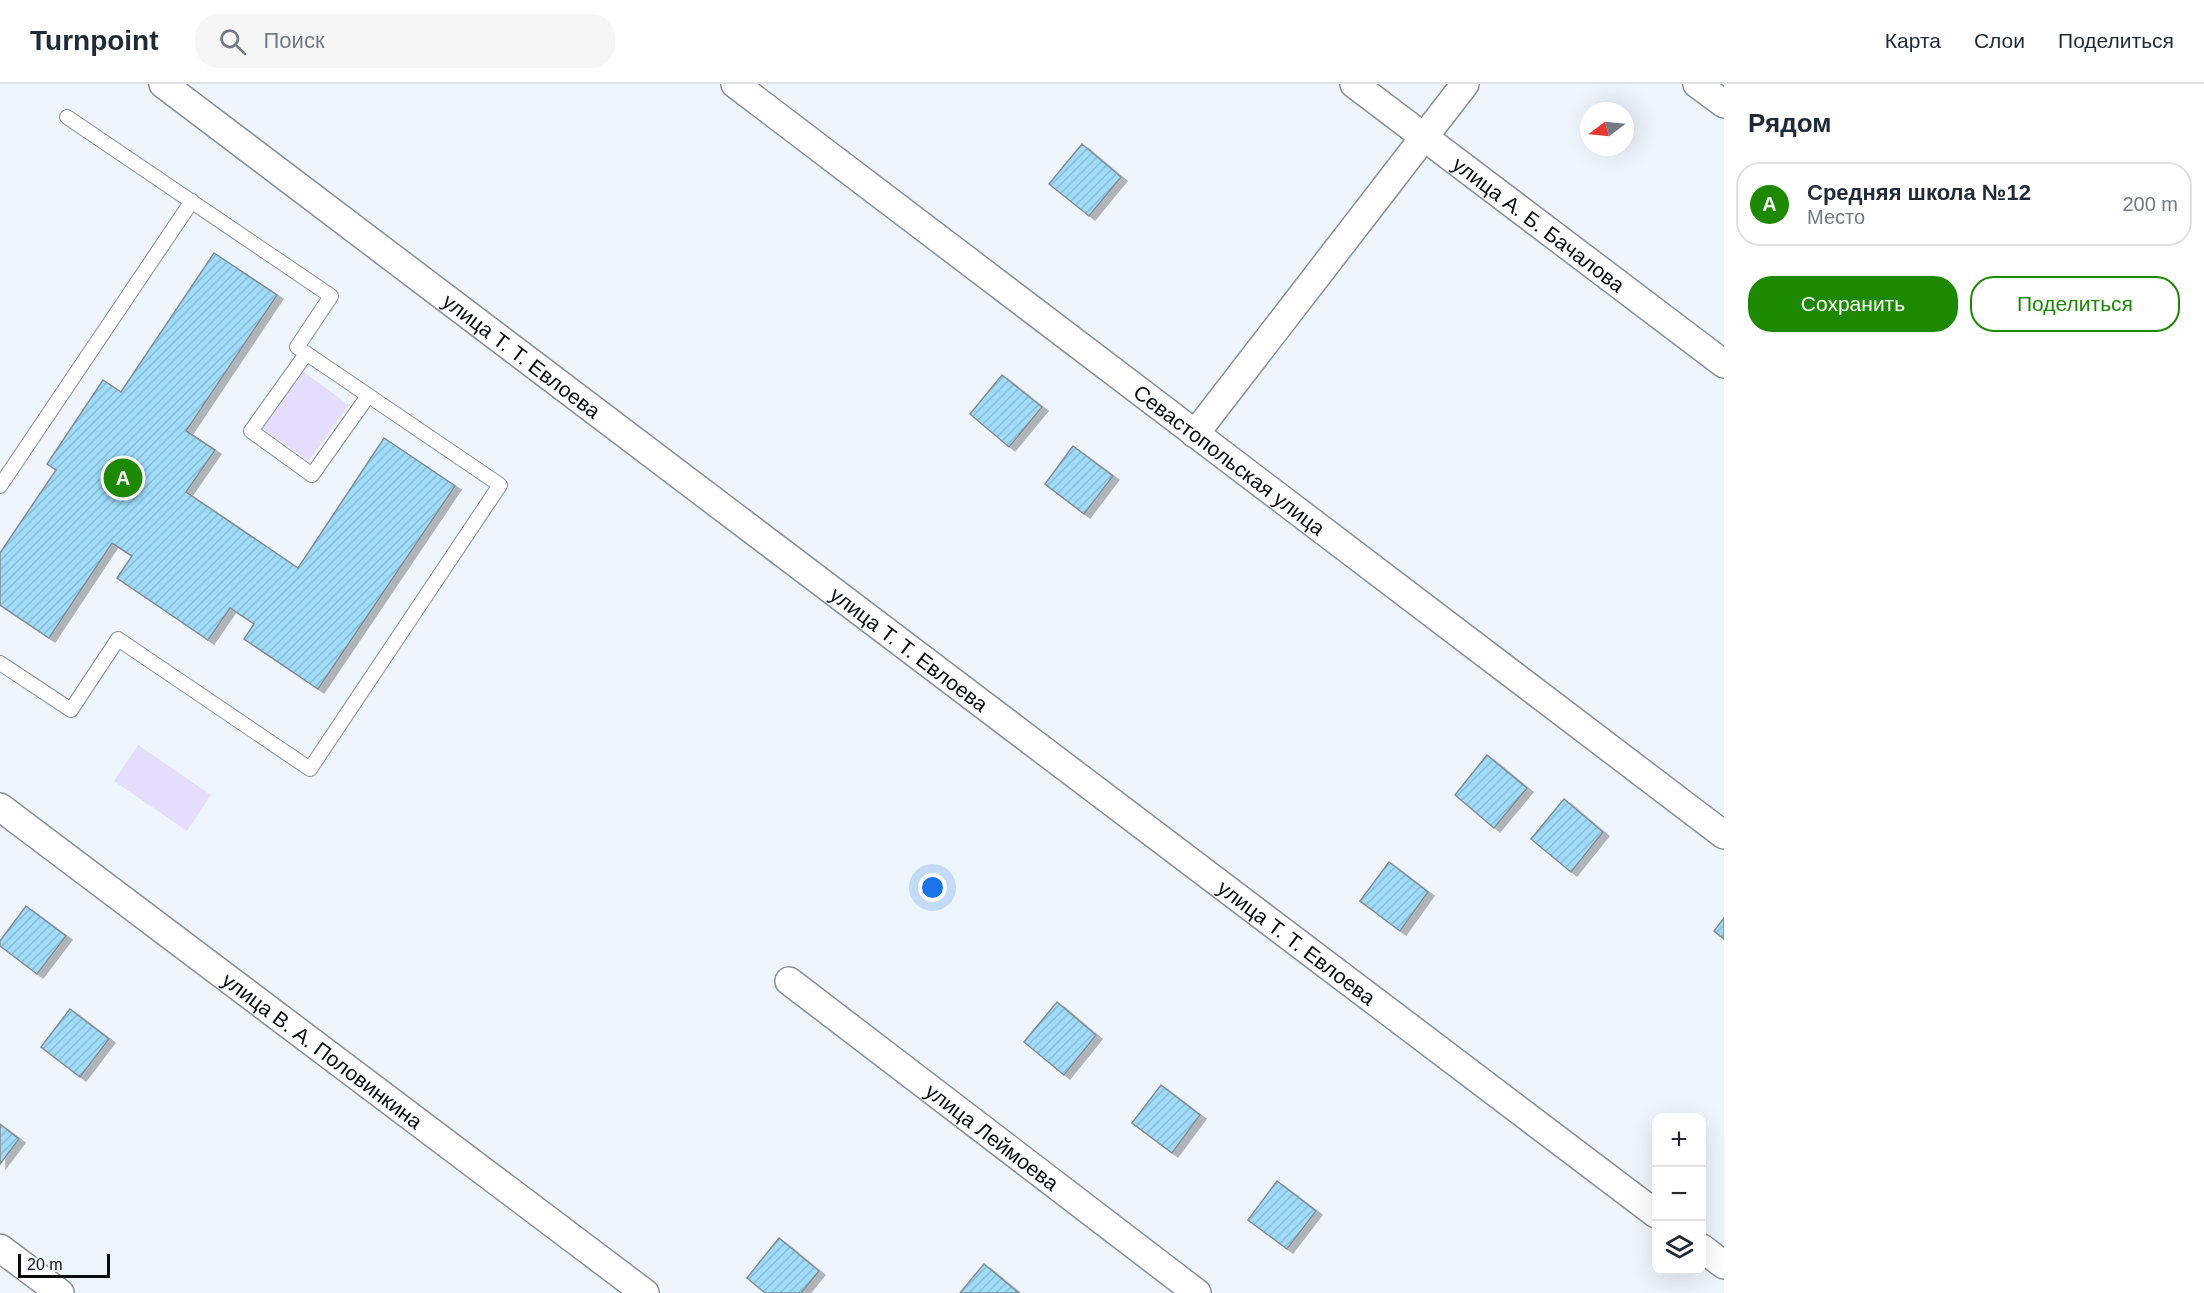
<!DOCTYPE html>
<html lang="ru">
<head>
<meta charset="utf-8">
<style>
  body { margin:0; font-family:Helvetica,sans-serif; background:#f6f6f7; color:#1f2937 }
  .controls { position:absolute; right:18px; bottom:18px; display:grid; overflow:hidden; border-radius:12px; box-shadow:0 6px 24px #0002 }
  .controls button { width:54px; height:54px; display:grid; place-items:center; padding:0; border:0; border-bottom:2px solid #e0e1e3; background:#fff; color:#1f2937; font:30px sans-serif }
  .compass { position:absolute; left:1580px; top:18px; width:54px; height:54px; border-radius:50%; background:#fff; box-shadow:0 6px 24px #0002; rotate:254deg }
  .scale { position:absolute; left:18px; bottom:15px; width:92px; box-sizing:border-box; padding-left:6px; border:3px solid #0a0c0e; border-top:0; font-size:16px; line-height:21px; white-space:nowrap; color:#0a0c0e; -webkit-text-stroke:4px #eff5fd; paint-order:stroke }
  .you { position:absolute; left:933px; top:804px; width:21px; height:21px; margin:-15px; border:4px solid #fff; border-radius:50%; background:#1a73e8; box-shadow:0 0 0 9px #1a73e833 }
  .badge { display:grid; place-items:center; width:39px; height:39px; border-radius:50%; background:#1d8903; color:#fff; font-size:20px; font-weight:700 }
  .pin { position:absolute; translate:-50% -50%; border:3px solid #fff; box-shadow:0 2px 6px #0006 }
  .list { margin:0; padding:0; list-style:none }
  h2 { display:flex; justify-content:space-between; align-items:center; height:78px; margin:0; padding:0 24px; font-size:26px }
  h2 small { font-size:20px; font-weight:400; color:#747a83 }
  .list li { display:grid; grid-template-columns:39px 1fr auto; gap:18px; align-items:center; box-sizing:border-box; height:84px; margin:0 12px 12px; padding:0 12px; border:2px solid #e0e1e3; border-radius:24px }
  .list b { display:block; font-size:22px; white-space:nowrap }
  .list p { margin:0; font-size:20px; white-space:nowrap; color:#747a83 }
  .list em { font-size:20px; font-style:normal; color:#747a83 }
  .actions { display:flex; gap:12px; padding:18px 24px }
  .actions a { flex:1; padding:14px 0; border:2px solid #1d8903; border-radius:24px; text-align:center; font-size:21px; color:#1d8903 }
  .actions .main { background:#1d8903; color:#fff }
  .icon { flex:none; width:33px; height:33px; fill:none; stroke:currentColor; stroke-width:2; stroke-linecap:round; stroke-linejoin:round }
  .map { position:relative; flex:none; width:1724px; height:1209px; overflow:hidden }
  header { display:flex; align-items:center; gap:36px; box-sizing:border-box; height:84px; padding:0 30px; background:#fff; border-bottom:2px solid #e0e1e3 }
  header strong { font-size:28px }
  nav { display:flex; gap:33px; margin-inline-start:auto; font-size:21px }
  .search { width:420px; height:54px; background:#f6f6f7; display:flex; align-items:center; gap:15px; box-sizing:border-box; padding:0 21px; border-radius:24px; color:#747a83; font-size:22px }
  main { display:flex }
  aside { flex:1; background:#fff }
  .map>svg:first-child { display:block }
  .green { fill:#e4ddfb }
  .building { fill:url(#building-hatch); stroke:#848c91; stroke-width:1.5; filter:url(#shadow) }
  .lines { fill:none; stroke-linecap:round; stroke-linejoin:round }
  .service-casing { stroke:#898f96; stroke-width:16 }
  .minor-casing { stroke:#898f96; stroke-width:30 }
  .service { stroke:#fff; stroke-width:14 }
  .minor { stroke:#fff; stroke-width:27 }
  .labels { text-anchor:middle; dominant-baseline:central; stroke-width:4.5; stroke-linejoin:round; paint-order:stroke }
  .street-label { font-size:21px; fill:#0a0c0e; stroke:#eff5fd }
</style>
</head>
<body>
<header>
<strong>Turnpoint</strong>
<div class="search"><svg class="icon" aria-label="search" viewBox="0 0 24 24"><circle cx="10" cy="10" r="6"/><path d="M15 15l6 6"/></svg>Поиск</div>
<nav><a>Карта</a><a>Слои</a><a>Поделиться</a></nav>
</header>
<main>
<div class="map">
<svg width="1724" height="1209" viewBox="0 0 1724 1209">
  <defs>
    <pattern id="building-hatch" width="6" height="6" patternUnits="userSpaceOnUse" patternTransform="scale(1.5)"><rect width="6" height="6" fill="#a0dcfa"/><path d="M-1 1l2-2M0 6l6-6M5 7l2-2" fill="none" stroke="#88bcd5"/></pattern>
    <filter id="shadow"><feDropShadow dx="6" dy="4" stdDeviation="0" flood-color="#0004"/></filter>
  </defs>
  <rect width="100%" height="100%" fill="#eff5fd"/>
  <path class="green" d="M304,288L349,321L309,377L263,345Z
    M138,661L211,711L187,747L114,697Z"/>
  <path class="building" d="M1082,60L1121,93L1089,132L1049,100Z
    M214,169L277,211L186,347L215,366L186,408L298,484L384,354L455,402L318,605L244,555L254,540L230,524L208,556L117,494L132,472L112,459L49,554L0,521V469L56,386L47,380L103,296L121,308Z
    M1002,291L1042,323L1009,363L970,330Z
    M1073,362L1113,392L1084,430L1045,400Z
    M1487,671L1527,704L1494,744L1455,711Z
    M1564,715L1603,748L1571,788L1531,755Z
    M1389,778L1428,808L1400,847L1360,817Z
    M26,822L66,852L37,890L0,862V857Z
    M1724,834V855L1714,847Z
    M1057,918L1096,951L1064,991L1024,958Z
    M70,925L109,955L80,993L41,963Z
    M1161,1001L1200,1031L1172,1069L1132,1039Z
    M0,1040L19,1055L0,1080Z
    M1277,1097L1316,1127L1287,1165L1248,1136Z
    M779,1154L819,1187L801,1209H765L747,1194Z
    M984,1180L1019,1209H960Z"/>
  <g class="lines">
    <g class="service-casing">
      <path id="service" d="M306,270L251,347L312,391L368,312
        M0,402L192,117
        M0,579L71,626L118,555L310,685L500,401L297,263L331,212L67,33"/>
    </g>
    <g class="minor-casing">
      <g id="minor">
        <path id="s1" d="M163,0L1656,1130"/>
        <path id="s2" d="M735,0L1724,751"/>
        <path id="s3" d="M1354,0L1724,280"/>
        <path d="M1697,0L1724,20"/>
        <path d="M1195,350L1465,0"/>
        <path id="s4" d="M0,723L645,1209"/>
        <path id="s5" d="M789,897L1197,1209"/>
        <path d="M0,1164L60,1209"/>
        <path d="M1702,1164L1724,1181"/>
      </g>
    </g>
    <use href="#service" class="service"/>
    <use href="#minor" class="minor"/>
  </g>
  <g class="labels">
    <g class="street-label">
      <text stroke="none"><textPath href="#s3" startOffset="232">улица А. Б. Бачалова</textPath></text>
      <text stroke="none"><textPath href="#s1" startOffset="450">улица Т. Т. Евлоева</textPath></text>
      <text stroke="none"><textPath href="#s2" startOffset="621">Севастопольская улица</textPath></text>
      <text stroke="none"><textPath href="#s1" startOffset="936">улица Т. Т. Евлоева</textPath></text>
      <text stroke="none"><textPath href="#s1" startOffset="1422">улица Т. Т. Евлоева</textPath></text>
      <text stroke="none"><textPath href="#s4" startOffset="404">улица В. А. Половинкина</textPath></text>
      <text stroke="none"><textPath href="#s5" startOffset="256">улица Леймоева</textPath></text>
    </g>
  </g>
</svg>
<div class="controls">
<button>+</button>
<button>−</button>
<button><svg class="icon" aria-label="layers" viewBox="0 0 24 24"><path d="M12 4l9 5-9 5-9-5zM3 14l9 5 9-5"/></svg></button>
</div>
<svg class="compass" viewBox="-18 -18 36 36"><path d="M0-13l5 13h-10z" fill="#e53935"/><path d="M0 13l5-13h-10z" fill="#747a83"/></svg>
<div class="scale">20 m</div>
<div class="you"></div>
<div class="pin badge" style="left:123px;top:394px">A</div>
</div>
<aside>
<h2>Рядом<small></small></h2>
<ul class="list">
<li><span class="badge">A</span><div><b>Средняя школа №12</b><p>Место</p></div><em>200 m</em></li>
</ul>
<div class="actions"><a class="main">Сохранить</a><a>Поделиться</a></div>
</aside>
</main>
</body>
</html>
